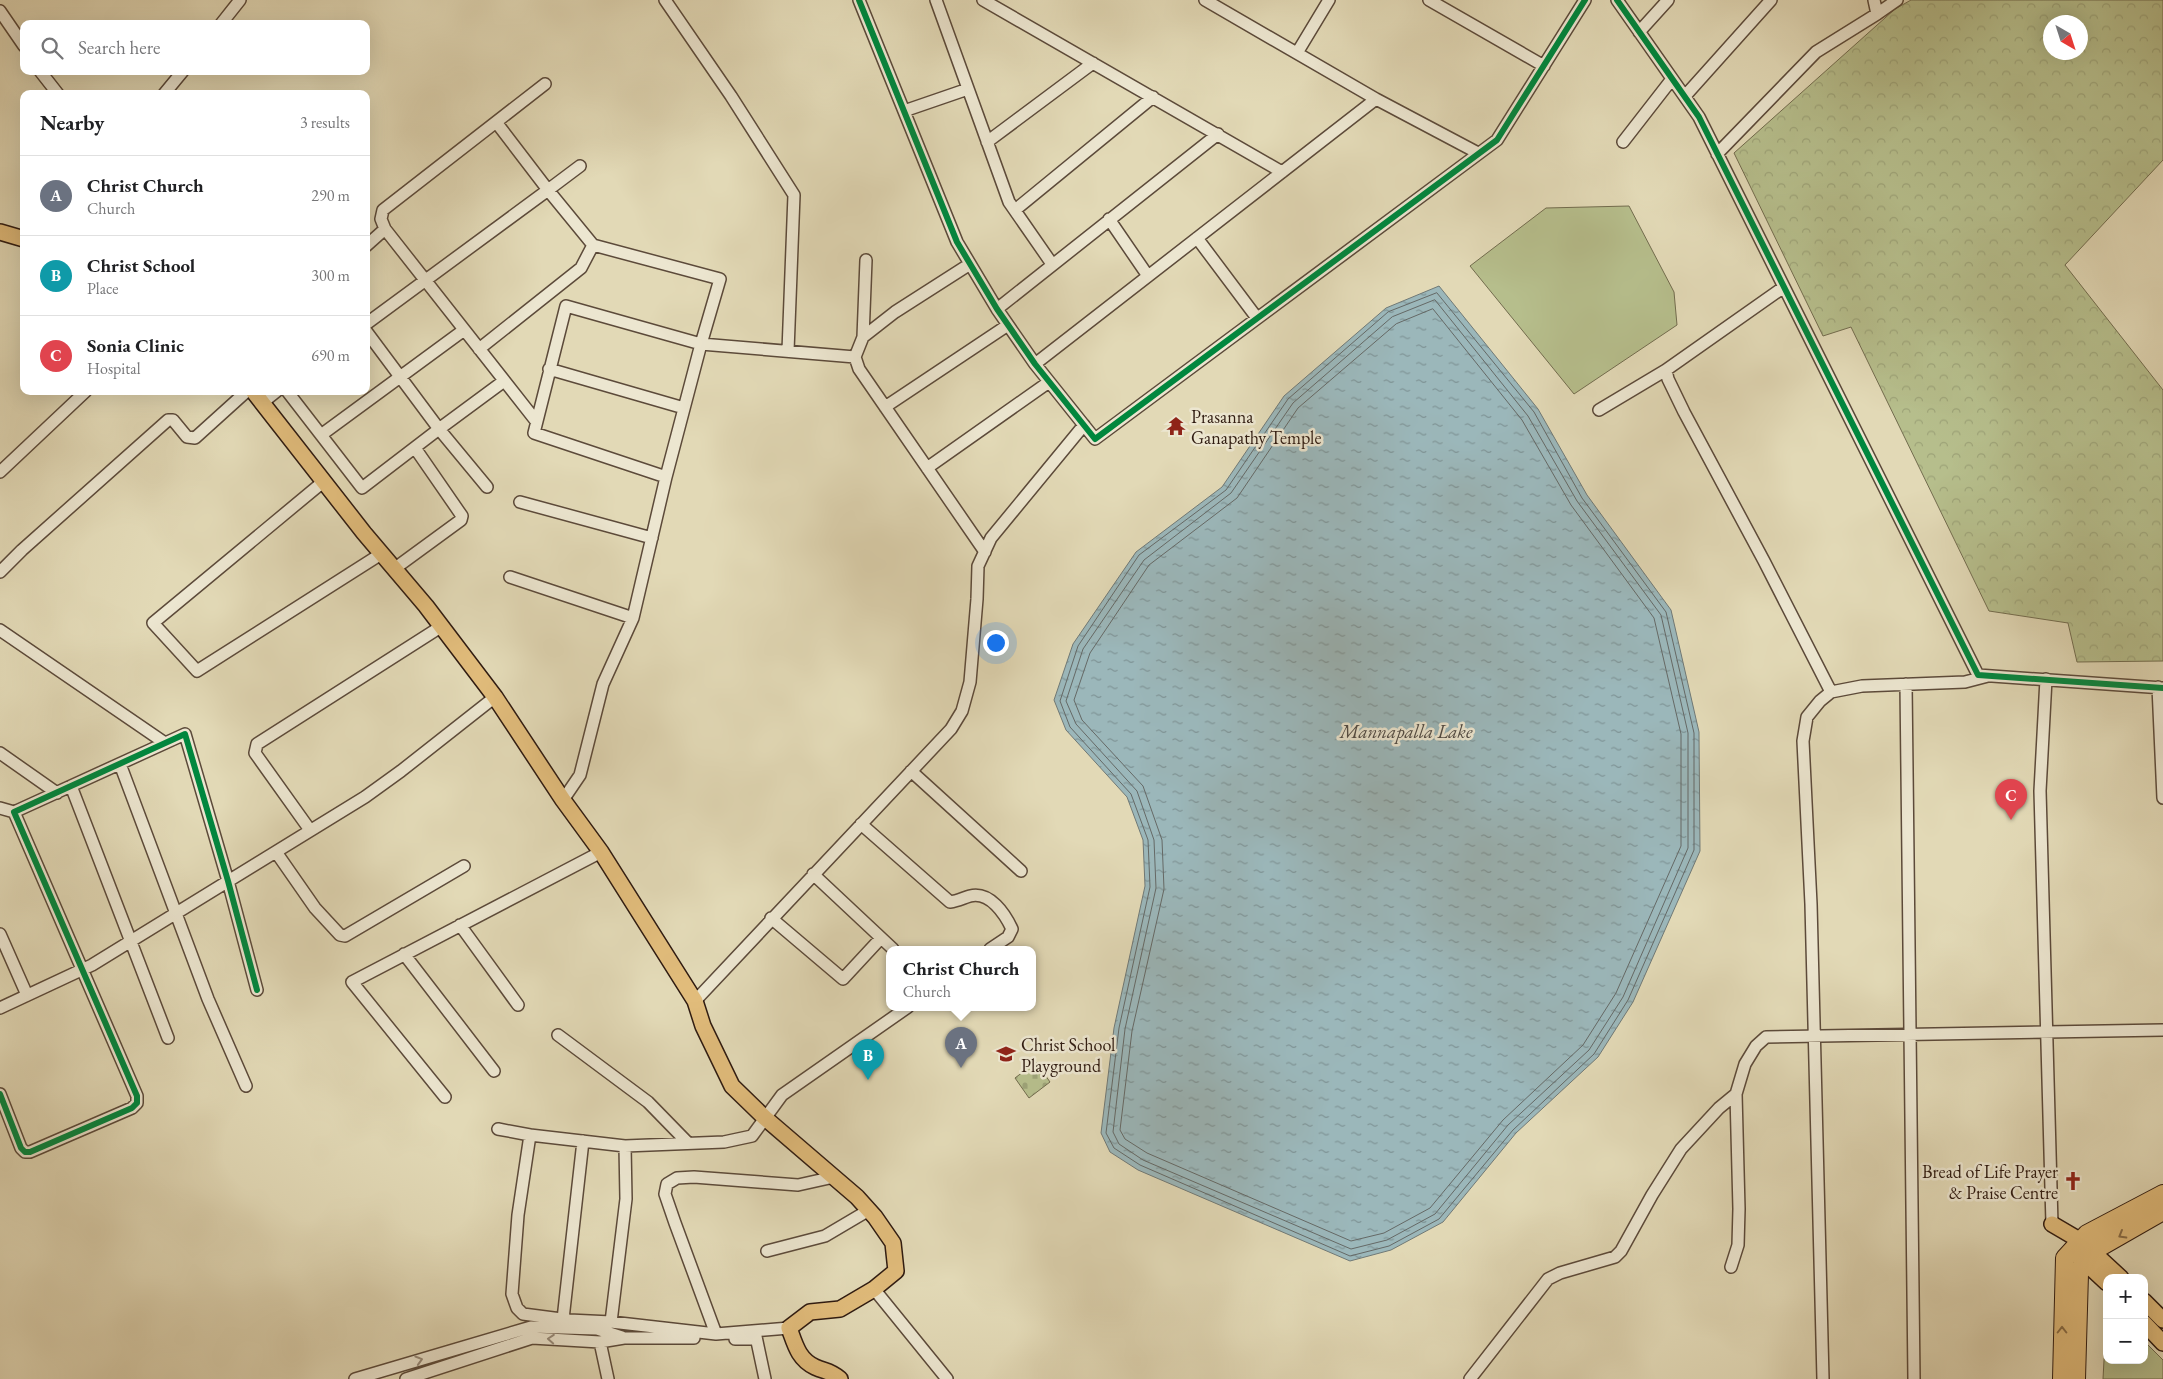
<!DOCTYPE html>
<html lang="en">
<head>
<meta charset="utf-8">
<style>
  body { margin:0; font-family:"EB Garamond",serif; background:#f6f6f6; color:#202124 }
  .controls { position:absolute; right:15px; bottom:15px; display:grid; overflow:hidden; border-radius:10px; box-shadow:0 5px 20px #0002 }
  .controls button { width:45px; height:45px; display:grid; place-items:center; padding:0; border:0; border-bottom:1px solid #e0e0e0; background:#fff; color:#202124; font:25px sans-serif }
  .compass { position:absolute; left:2043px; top:15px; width:45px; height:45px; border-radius:50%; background:#fff; box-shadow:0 5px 20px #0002; rotate:141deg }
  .you { position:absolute; left:995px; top:642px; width:18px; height:18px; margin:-12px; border:4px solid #fff; border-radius:50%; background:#1a73e8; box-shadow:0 0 0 8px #1a73e833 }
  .badge { display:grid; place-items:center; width:32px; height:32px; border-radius:50%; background:#d93025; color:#fff; font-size:16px; font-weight:700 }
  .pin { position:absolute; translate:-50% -41px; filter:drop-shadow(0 1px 2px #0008) }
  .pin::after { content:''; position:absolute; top:26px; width:18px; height:15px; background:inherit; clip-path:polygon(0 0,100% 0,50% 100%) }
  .popup { position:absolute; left:886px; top:946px; width:150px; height:65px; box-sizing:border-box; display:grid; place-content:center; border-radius:10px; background:#fff; filter:drop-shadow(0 1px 4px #0005); font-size:16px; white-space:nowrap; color:#757577 }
  .popup b { font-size:19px; color:#202124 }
  .popup::after { content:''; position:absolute; left:50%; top:100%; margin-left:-10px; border:10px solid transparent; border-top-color:#fff }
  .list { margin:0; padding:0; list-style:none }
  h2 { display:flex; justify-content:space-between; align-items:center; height:65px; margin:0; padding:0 20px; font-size:21px }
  h2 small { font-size:16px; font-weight:400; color:#757577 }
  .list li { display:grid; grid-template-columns:32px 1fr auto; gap:15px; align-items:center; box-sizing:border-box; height:80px; padding:0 20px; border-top:1px solid #e0e0e0 }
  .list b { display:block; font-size:19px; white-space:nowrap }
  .list p { margin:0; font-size:16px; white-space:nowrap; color:#757577 }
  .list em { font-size:16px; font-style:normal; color:#757577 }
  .icon { flex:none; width:28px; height:28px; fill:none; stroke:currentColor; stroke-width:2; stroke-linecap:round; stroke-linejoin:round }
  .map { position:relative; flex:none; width:2163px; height:1379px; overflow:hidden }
  .search { position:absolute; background:#fff; box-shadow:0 5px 20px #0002; left:20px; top:20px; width:350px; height:55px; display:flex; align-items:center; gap:12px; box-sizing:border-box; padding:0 18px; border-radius:10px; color:#757577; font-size:19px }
  .panel { position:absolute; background:#fff; box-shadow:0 5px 20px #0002; left:20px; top:90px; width:350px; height:305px; border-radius:10px }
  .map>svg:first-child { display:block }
  .forest { fill:url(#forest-crowns); stroke:#726c4e; fill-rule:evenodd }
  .cemetery { fill:url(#cemetery-stones); stroke:#726c4e }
  .park { fill:#b6be8c; stroke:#726c4e }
  .water { fill:url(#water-ripples); stroke:#707976 }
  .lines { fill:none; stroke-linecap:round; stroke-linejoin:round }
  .shore { stroke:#656966; stroke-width:1 }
  .minor-casing { stroke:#5c4a3a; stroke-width:14 }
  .major-casing { stroke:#2f1b11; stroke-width:18 }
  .highway-casing { stroke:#2f1b11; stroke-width:20 }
  .minor { stroke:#ece6d0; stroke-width:11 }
  .major { stroke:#e1bc7b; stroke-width:15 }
  .highway { stroke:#e1bc7b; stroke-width:18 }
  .cycleway-casing { stroke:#ece6d0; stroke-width:9 }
  .cycleway { stroke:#00873e; stroke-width:6 }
  .oneway { stroke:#886c46 }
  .oneway2 { stroke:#978b7a }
  .labels { text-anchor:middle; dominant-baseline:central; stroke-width:5; stroke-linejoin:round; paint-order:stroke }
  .poi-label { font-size:18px; fill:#2f1b11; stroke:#ece6d0; text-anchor:start }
  .water-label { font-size:19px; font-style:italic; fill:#4f4a44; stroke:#ece6d0 }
</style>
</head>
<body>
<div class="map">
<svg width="2163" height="1379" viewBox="0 0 2163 1379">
  <defs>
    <pattern id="forest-crowns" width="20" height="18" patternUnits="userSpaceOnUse" patternTransform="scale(1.25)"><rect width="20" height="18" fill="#b6be8c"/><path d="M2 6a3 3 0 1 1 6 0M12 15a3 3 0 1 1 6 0" fill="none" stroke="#9da378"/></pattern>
    <pattern id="cemetery-stones" width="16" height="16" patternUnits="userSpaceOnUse" patternTransform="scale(1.25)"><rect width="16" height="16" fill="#b6be8c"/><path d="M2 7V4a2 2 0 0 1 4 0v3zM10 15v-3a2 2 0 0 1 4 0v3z" fill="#9da378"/></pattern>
    <pattern id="water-ripples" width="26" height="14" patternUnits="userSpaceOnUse" patternTransform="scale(1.25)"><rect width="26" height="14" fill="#9bb7ba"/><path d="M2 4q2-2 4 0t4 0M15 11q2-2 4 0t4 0" fill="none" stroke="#7f9496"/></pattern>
  </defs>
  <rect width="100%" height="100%" fill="#e2d9b6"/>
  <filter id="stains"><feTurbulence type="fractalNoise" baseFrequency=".004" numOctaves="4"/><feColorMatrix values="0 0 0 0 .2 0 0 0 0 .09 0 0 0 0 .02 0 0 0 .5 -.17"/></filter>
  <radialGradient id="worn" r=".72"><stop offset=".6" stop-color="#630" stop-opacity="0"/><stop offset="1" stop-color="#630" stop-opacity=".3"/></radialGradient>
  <path class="forest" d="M1911,0H2163V160L2065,265L2163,390V661L2077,662L2068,623L1989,611L1851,327L1823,336L1734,153L1895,9ZM2050,22H2080V52H2050Z"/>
  <path class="cemetery" d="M1036,1062L1050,1082L1029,1098L1015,1078Z"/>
  <path class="park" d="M1629,206L1674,292L1677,325L1574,394L1470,266L1546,208Z
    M2107,1304V1360H2144V1341L2163,1360V1379H2103Z"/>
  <path class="water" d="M1439,286L1538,409L1587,495L1671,610L1699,732L1700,851L1633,1002L1598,1057L1516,1133L1443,1222L1391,1250L1350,1261L1138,1170L1110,1152L1101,1133L1114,1028L1145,886L1143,840L1127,797L1066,730L1054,700L1073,644L1136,552L1222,487L1284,396L1386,308Z"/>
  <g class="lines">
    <path class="shore" d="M1437,293L1534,412L1582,498L1666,612L1694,733V850L1628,1000L1594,1054L1513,1130L1439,1219L1389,1246L1350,1256L1140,1165L1114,1148L1106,1133L1119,1028L1150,887L1148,840L1131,794L1070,727L1060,701L1078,646L1139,555L1226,490L1288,399L1388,312Z
      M1435,300L1528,416L1577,501L1661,615L1688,733V848L1623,997L1589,1050L1508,1125L1435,1214L1387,1240L1351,1249L1143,1160L1119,1144L1113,1132L1125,1029L1156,888L1154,840L1137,791L1076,724L1066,701L1083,649L1144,560L1231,493L1293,403L1392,317Z
      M1433,309L1522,420L1571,505L1654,618L1681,734V846L1616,993L1583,1045L1503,1120L1430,1208L1384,1233L1351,1241L1147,1153L1125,1139L1120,1130L1132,1031L1164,889L1162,840L1143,786L1082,720L1074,700L1090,653L1149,565L1237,498L1298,408L1396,324Z"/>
    <g class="minor-casing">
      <path id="minor" d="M665,0L731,96L794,195L788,351
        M859,0L957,242L997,309L1035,364L1095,439L1497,140L1585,0
        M936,0L1009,202L1052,264
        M983,0L1282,172
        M1205,0L1376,99L1478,153
        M1429,0L1544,66
        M1617,0L1699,117L1978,675L2163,688
        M1874,0L1877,14
        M0,11L24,46
        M221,24L240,0
        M1639,32L1668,0
        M1297,53L1329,0
        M40,71L58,94
        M164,94L183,71
        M1685,96L1771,0
        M904,111L968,89
        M496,122L548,190L580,166
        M987,142L1093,63
        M1623,142L1672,79
        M1717,154L1816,52L1877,14L1897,0
        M1015,210L1153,97
        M1109,219L1148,276
        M385,229L381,219L383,210L545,84
        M1197,238L1257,318
        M366,246L385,229L536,421
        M970,264L895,312L863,337L855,357L859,369L985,552
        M1784,287L1666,370L1668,379L1684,412L1764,561L1831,692
        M997,309L1218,134
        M366,324L548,190L593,245L720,279L701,344L855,357
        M863,337L866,260
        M479,349L581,268L593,245
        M1035,364L1376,99
        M549,369L684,408
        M287,391L362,488L439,429L366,331
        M262,403L277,391
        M885,407L1008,325
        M1599,410L1666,370
        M321,435L464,330
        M927,468L1049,382
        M0,472L86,391
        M323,482L153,623L197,671L381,554
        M487,487L439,429L504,381
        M520,502L652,538
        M394,569L461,520L462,516L415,448
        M0,572L22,550L168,420H173L187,437L195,438L247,391
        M510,577L633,618
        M0,630L165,743
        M2046,679L2040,791L2052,1224
        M1906,684L1914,1379
        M2158,687L2163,798
        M0,753L57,793
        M120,764L208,999L246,1086
        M911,771L1021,871
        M71,786L168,1038
        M563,800L580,775L603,684L633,618L666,477L534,433L566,306L701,344L666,477
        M0,808L14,812
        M861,824L950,902C958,901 963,898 970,896C990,891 1005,914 1012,929L1008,937L990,949
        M310,830L255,753L257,744L442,626
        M276,852L315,908L340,935L345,936L464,866
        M813,874L893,949
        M771,918L843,979L881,938
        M460,925L518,1005
        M0,934L27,995
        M404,954L494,1071
        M695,1001L951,729L962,711L970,682L977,599L978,566L991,538L1084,425
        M0,1008L92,965L365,797L401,771L495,697
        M558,1035L648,1102L688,1143
        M0,1094L21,1148L25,1152H30L132,1108L137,1103V1096L14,812L185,734L228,881L257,990
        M445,1097L352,982L601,852
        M498,1129L530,1135
        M767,1251L825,1236L869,1210
        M1731,1267L1738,1245L1739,1209L1736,1094
        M874,1289L947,1379
        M563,1319L583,1141
        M611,1322L626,1199L625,1146
        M789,1328L716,1334L611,1322L569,1320L523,1314L517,1308L512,1294L518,1215L530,1135L625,1146L724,1142L752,1136L782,1095L908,1007
        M755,1332L765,1379
        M716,1334L675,1223L665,1194L667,1184L677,1178L694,1177L798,1185L834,1177
        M735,1339H756
        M600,1342L608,1379
        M355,1379L531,1327L597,1329L622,1337
        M406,1379L532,1338L600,1342L624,1338H694
        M1470,1379L1548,1279L1560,1273L1615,1257L1621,1251L1652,1195L1681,1149L1719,1108L1736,1094L1745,1064L1756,1046L1766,1037L2163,1030
        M1823,1379L1811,904L1803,741L1807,717L1820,701L1831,692L1862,686L1965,682L1988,676"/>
    </g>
    <g class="major-casing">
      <path id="major" d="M0,232L24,239
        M253,391L364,533L426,606L495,697L563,800L601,852L695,1001L703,1026L732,1086L765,1118L857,1197L875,1217L893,1243L896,1271L874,1289L840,1309L810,1312L789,1328C795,1344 798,1359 815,1367C826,1372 829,1370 840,1379
        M2052,1224L2081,1241L2121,1278
        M2077,1255L2107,1283
        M2144,1301L2163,1320
        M2144,1323L2163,1343"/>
    </g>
    <g class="highway-casing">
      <path id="highway" d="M2062,1379L2065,1258L2087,1234L2163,1194
        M2076,1379L2079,1274L2084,1262L2093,1251L2163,1211"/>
    </g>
    <use href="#minor" class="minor"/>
    <use href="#major" class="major"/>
    <use href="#highway" class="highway"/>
    <g class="cycleway-casing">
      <path id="cycleway" d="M859,0L957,242L997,309L1035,364L1095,439L1497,140L1585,0
        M1617,0L1699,117L1978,675L2163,688
        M0,1094L21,1148L25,1152H30L132,1108L137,1103V1096L14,812L185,734L228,881L257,990"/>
    </g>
    <use href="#cycleway" class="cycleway"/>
  </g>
  <defs><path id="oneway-chevron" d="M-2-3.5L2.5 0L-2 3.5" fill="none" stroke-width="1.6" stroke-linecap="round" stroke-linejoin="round" transform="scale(1.25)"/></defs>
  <g class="oneway">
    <use href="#oneway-chevron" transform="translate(2122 1235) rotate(150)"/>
    <use href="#oneway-chevron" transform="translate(2062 1330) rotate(-90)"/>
  </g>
  <g class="oneway2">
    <use href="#oneway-chevron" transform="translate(551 1339) rotate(-176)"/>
    <use href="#oneway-chevron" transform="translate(419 1360) rotate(-17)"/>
  </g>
  <defs>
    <g id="temple-bare" transform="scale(1.5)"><path d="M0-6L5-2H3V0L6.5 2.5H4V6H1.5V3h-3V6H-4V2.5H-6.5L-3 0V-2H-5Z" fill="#8f2418" stroke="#ece6d0" stroke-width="2.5" paint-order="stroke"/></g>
    <g id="school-bare" transform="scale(1.5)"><path d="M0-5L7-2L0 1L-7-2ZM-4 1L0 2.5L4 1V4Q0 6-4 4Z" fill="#8f2418" stroke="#ece6d0" stroke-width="2.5" paint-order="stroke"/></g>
    <g id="church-bare" transform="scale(1.5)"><path d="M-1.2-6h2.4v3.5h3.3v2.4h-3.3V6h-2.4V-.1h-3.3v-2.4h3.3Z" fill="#8f2418" stroke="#ece6d0" stroke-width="2.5" paint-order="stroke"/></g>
  </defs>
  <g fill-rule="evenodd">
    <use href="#temple-bare" x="1176" y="426"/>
    <use href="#school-bare" x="1006" y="1054"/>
    <use href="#church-bare" x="2073" y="1181"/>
  </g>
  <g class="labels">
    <g class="poi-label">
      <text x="1191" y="416">Prasanna<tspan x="1191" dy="21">Ganapathy Temple</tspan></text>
      <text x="1021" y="1044">Christ School<tspan x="1021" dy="21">Playground</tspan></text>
      <text x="2058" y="1171" text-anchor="end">Bread of Life Prayer<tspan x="2058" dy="21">&amp; Praise Centre</tspan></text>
    </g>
    <g class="water-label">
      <text x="1406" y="731">Mannapalla Lake</text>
    </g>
  </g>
  <rect width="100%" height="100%" filter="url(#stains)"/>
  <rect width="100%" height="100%" fill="url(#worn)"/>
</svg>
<div class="controls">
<button>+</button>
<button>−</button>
</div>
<svg class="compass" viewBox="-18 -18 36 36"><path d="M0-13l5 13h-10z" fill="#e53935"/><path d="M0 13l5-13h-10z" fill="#757577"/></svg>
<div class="you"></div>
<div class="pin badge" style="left:961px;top:1068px;background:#6b7280">A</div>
<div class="popup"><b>Christ Church</b>Church</div>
<div class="pin badge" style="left:868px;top:1080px;background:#0f9aa8">B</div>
<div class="pin badge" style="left:2011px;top:820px;background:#e0444e">C</div>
<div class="search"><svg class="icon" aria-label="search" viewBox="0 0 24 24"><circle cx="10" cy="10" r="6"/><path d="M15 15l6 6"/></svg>Search here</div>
<section class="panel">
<h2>Nearby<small>3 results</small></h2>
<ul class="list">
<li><span class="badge" style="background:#6b7280">A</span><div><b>Christ Church</b><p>Church</p></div><em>290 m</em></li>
<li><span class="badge" style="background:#0f9aa8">B</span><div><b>Christ School</b><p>Place</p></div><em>300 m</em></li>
<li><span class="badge" style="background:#e0444e">C</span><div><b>Sonia Clinic</b><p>Hospital</p></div><em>690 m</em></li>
</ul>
</section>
</div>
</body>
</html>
